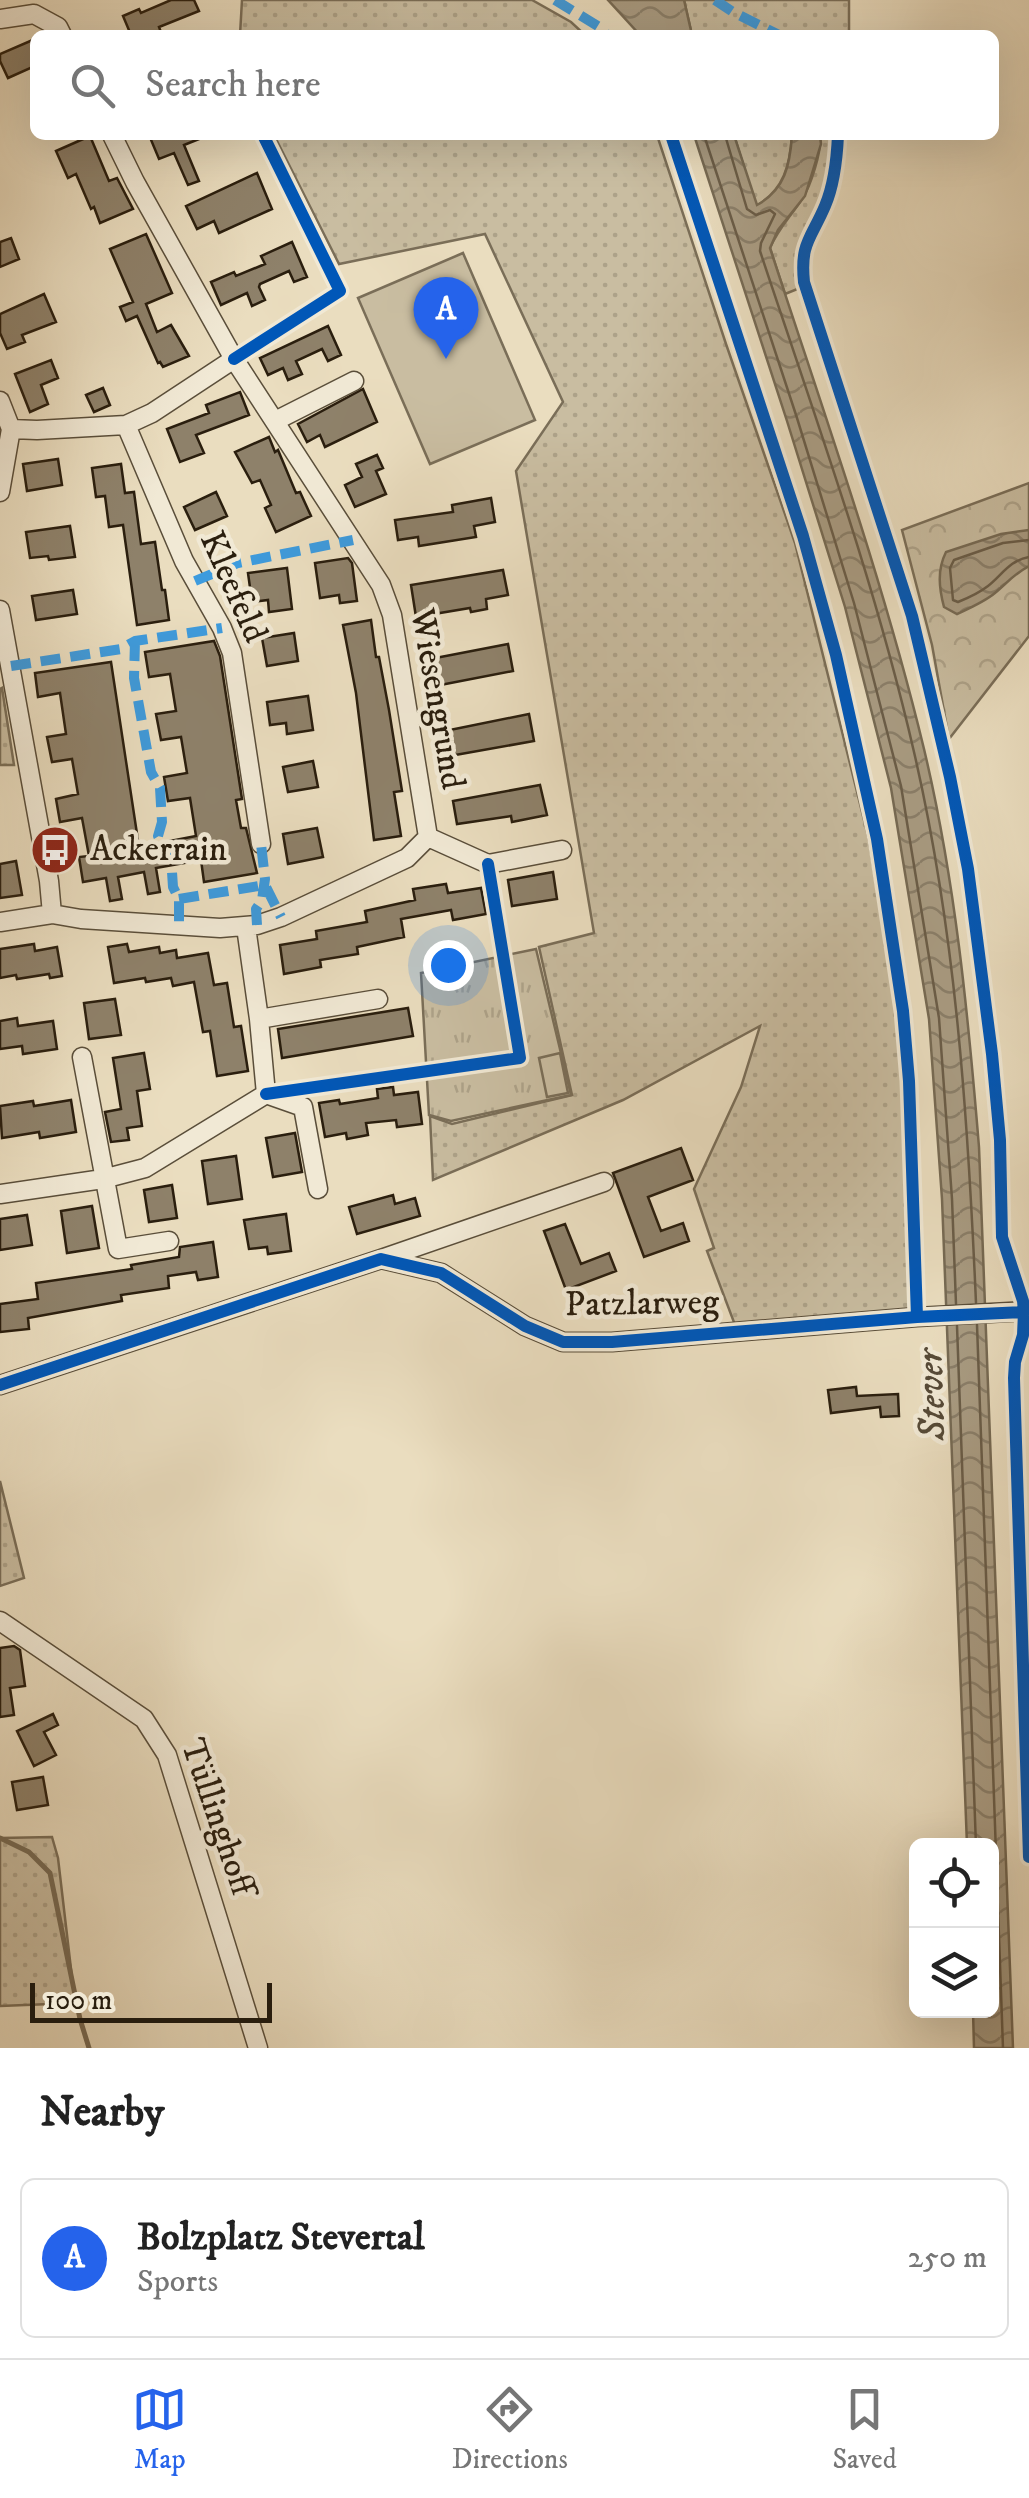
<!DOCTYPE html>
<html lang="en">
<head>
<meta charset="utf-8">
<style>
  body { margin:0; font-family:"IM FELL DW Pica",serif; background:#f2f2f2; color:#222 }
  .controls { position:absolute; right:30px; bottom:30px; display:grid; overflow:hidden; border-radius:15px; box-shadow:0 10px 40px #0002 }
  .controls button { width:90px; height:90px; display:grid; place-items:center; padding:0; border:0; border-bottom:2px solid #e0e0e0; background:#fff; color:#222; font:50px sans-serif }
  .scale { position:absolute; left:30px; bottom:25px; width:242px; box-sizing:border-box; padding-left:10px; border:5px solid #2a1e0e; border-top:0; font-size:28px; line-height:35px; white-space:nowrap; color:#2a1e0e; -webkit-text-stroke:8px #f1e9d5; paint-order:stroke }
  .you { position:absolute; left:448px; top:965px; width:35px; height:35px; margin:-25px; border:8px solid #fff; border-radius:50%; background:#1a73e8; box-shadow:0 0 0 15px #1a73e833 }
  .badge { display:grid; place-items:center; width:65px; height:65px; border-radius:50%; background:#2563eb; color:#fff; font-size:32px; font-weight:700 }
  .pin { position:absolute; translate:-50% -82px; filter:drop-shadow(0 2px 5px #0008) }
  .pin::after { content:''; position:absolute; top:52px; width:35px; height:30px; background:inherit; clip-path:polygon(0 0,100% 0,50% 100%) }
  .list { margin:0; padding:0; list-style:none }
  h2 { display:flex; justify-content:space-between; align-items:center; height:130px; margin:0; padding:0 40px; font-size:42px }
  h2 small { font-size:32px; font-weight:400; color:#767676 }
  .list li { display:grid; grid-template-columns:65px 1fr auto; gap:30px; align-items:center; box-sizing:border-box; height:160px; margin:0 20px 20px; padding:0 20px; border:2px solid #e0e0e0; border-radius:15px }
  .list b { display:block; font-size:38px; white-space:nowrap }
  .list p { margin:0; font-size:32px; white-space:nowrap; color:#767676 }
  .list em { font-size:32px; font-style:normal; color:#767676 }
  .icon { flex:none; width:55px; height:55px; fill:none; stroke:currentColor; stroke-width:2; stroke-linecap:round; stroke-linejoin:round }
  .map { position:relative; flex:none; width:1029px; height:2048px; overflow:hidden }
  .search { position:absolute; background:#fff; box-shadow:0 10px 40px #0002; left:30px; right:30px; top:30px; height:110px; display:flex; align-items:center; gap:25px; box-sizing:border-box; padding:0 35px; border-radius:15px; color:#767676; font-size:38px }
  .sheet { height:310px; background:#fff }
  nav { display:flex; justify-content:space-around; align-items:center; box-sizing:border-box; height:140px; border-top:2px solid #e0e0e0; background:#fff; font-size:28px; color:#767676 }
  nav a { display:grid; justify-items:center; gap:5px }
  nav .on { color:#2563eb }
  .map>svg:first-child { display:block }
  .grass { fill:url(#grass-dots); stroke:#7a6e58; stroke-width:2.5 }
  .forest { fill:url(#forest-crowns); stroke:#7a6e58; stroke-width:2.5 }
  .park { fill:url(#park-tufts); stroke:#7a6e58; stroke-width:2.5 }
  .pitch { fill:#c9bda1; stroke:#7a6e58; stroke-width:2.5 }
  .water { fill:url(#water-waves); stroke:#766a54; stroke-width:2.5 }
  .lines { fill:none; stroke-linecap:round; stroke-linejoin:round }
  .shore { stroke:#6a5d48; stroke-width:2.5 }
  .stream { stroke:#766a54; stroke-width:5 }
  .building { fill:#8e816a; stroke:#2a1e0e; stroke-width:2.5 }
  .minor-casing { stroke:#5a4e3a; stroke-width:21 }
  .minor { stroke:#f1e9d5; stroke-width:18 }
  .quiet { stroke:#3d9bde; stroke-width:10; stroke-dasharray:20 10; stroke-linecap:butt }
  .cycleway-casing { stroke:#f1e9d5; stroke-width:19 }
  .cycleway { stroke:#0057b8; stroke-width:12 }
  .labels { text-anchor:middle; dominant-baseline:central; stroke-width:9; stroke-linejoin:round; paint-order:stroke }
  .street-label { font-size:35px; fill:#2a1e0e; stroke:#f1e9d5 }
  .poi-label { font-size:35px; fill:#2a1e0e; stroke:#f1e9d5; text-anchor:start }
  .water-label { font-size:38px; font-style:italic; fill:#564a37; stroke:#f1e9d5 }
</style>
</head>
<body>
<div class="map">
<svg width="1029" height="2048" viewBox="0 0 1029 2048">
  <defs>
    <pattern id="grass-dots" width="8" height="8" patternUnits="userSpaceOnUse" patternTransform="scale(2.5)"><rect width="8" height="8" fill="#c9bda1"/><path d="M2 2h.1M6 6h.1" fill="none" stroke="#ada289" stroke-width="1.8" stroke-linecap="round"/></pattern>
    <pattern id="forest-crowns" width="20" height="18" patternUnits="userSpaceOnUse" patternTransform="scale(2.5)"><rect width="20" height="18" fill="#c9bda1"/><path d="M2 6a3 3 0 1 1 6 0M12 15a3 3 0 1 1 6 0" fill="none" stroke="#ada289"/></pattern>
    <pattern id="park-tufts" width="24" height="20" patternUnits="userSpaceOnUse" patternTransform="scale(2.5)"><rect width="24" height="20" fill="#c9bda1"/><path d="M3 7l-1-3M5 7V3M7 7l1-3M15 17l-1-3M17 17v-4M19 17l1-3" fill="none" stroke="#ada289"/></pattern>
    <pattern id="water-waves" width="16" height="10" patternUnits="userSpaceOnUse" patternTransform="scale(2.5)"><rect width="16" height="10" fill="#a99c83"/><path d="M0 5q4-4 8 0t8 0" fill="none" stroke="#8a7f6a"/></pattern>
  </defs>
  <rect width="100%" height="100%" fill="#eaddbf"/>
  <filter id="stains"><feTurbulence type="fractalNoise" baseFrequency=".002" numOctaves="4"/><feColorMatrix values="0 0 0 0 .2 0 0 0 0 .09 0 0 0 0 .02 0 0 0 .5 -.17"/></filter>
  <radialGradient id="worn" r=".72"><stop offset=".6" stop-color="#630" stop-opacity="0"/><stop offset="1" stop-color="#630" stop-opacity=".3"/></radialGradient>
  <path class="grass" d="M242,0H532L571,22L585,35H240Z
    M684,0H849V35H692Z
    M274,135H657L726,344L795,543L869,840L896,1010L903,1083L913,1310L735,1325L707,1251L714,1248L694,1189L741,1087L760,1026L623,1100L433,1180L430,1116L452,1124L572,1095L539,947L594,933L516,471L563,402L485,234L339,264Z
    M734,135H792C790,165 784,190 756,206Z
    M820,135H835C834,158 831,184 821,206C807,241 792,246 800,288L785,294L770,248C778,229 791,216 802,199C811,186 822,150 820,135Z
    M2,688L14,765H0V689Z
    M0,1481L24,1578L0,1586Z
    M52,1837L58,1858L75,2003L0,2006V1838Z"/>
  <path class="forest" d="M1029,483V636L949,739L932,645L902,530Z"/>
  <path class="park" d="M536,949L571,1095L451,1121L429,1115L421,973Z"/>
  <path class="pitch" d="M463,253L535,420L430,464L358,298Z
    M560,1053L568,1093L547,1097L539,1058Z"/>
  <path class="water" d="M608,0H684L692,35H640Z
    M694,135H734L757,205C785,190 790,165 792,135H820L821,144L805,196L778,230L770,248C824,414 883,579 924,749C955,879 968,1013 979,1147L1013,2048H974L973,2011L992,2010V1846L967,1845L942,1199L929,1019L891,788L845,607L787,421Z
    M1029,530V566C1015,573 1007,583 995,593C984,602 970,608 957,614L944,607C939,588 937,570 946,552L1001,534Z"/>
  <g class="lines">
    <path class="shore" d="M704,135L797,418L854,603L901,786L939,1018L952,1199L956,1304
      M725,135L747,209L756,215L770,210L775,214L761,243L760,251C815,417 875,582 914,752C956,933 968,1118 976,1303
      M1029,540L1003,543L954,560L950,568L953,600L958,602C968,598 979,593 988,586C1002,575 1010,560 1029,557
      M977,1325L1003,2048
      M957,1326L976,1846"/>
    <path class="stream" d="M0,1838L29,1852L50,1873L80,2019L89,2048"/>
  </g>
  <path class="building" d="M171,0H194L199,11L159,27L162,35H131L123,16L139,9L141,13Z
    M35,39V66L8,78L0,61V54Z
    M149,135H209L184,145L199,181L188,185L174,153L159,159Z
    M90,136L109,181L117,178L133,209L100,223L94,207L91,209L76,174L68,178L56,151Z
    M257,173L272,209L219,233L214,221L197,229L186,206Z
    M146,234L172,293L146,304L157,332L171,325L189,356L163,367L160,362L158,363L137,316L126,321L120,307L133,302L110,249Z
    M11,238L19,259L0,267V242Z
    M292,242L307,277L294,282L289,271L260,284L259,287L265,300L252,306L247,293L221,305L211,282L234,272L236,276L265,264L261,256Z
    M44,294L56,322L22,335L25,342L7,349L0,333V314Z
    M328,326L341,355L328,361L322,349L296,361L302,374L288,380L283,368L268,375L260,358Z
    M51,360L58,378L41,385L48,404L30,412L15,374Z
    M103,388L110,405L94,412L86,395Z
    M363,389L377,422L325,447L320,435L307,442L298,424Z
    M240,392L249,415L196,435L204,453L180,462L167,429L209,413L206,405Z
    M269,437L275,452L278,450L296,493L300,492L311,516L276,532L265,508L271,505L260,480L252,483L235,452Z
    M377,455L383,468L376,471L386,494L355,507L345,485L362,477L356,464Z
    M58,459L62,485L27,491L23,464Z
    M121,464L125,493L134,492L141,544L155,542L162,590H165L169,620L137,625L123,525L109,527L105,496L96,497L92,468Z
    M216,492L227,516L195,530L184,507Z
    M491,498L495,522L474,526L476,537L419,546L418,537L398,540L395,520L453,512L452,505Z
    M70,526L75,557L49,560L48,556L30,558L26,532Z
    M348,558L352,563L357,601L340,603L339,595L320,598L315,563Z
    M287,568L292,609L269,612L268,600L252,602L248,573Z
    M503,570L508,595L486,599L487,609L471,612L470,608L416,617L411,585Z
    M73,590L77,614L36,620L32,596Z
    M371,620L376,657H379L389,710L402,791L394,792L401,836L374,840L356,693L343,625Z
    M294,633L298,661L267,666L262,638Z
    M214,641L220,656L242,799L236,800L241,828H246L257,873L204,882L201,860L156,868L160,892L148,894L144,872L118,877L122,899L110,901L106,878L83,882L79,857L89,856L82,818L60,822L56,799L78,794L72,759L52,762L47,737L66,734L60,693L38,697L35,673L111,662L139,847L196,836L190,798L168,801L164,777L187,773L181,737L161,740L156,714L176,711L170,674L149,677L145,652Z
    M508,644L513,671L430,687L425,660Z
    M308,696L313,730L287,734L286,723L270,725L267,702Z
    M529,714L534,741L444,757L440,732Z
    M313,761L318,787L288,792L283,767Z
    M540,785L547,815L512,822L511,816L457,824L453,801Z
    M317,828L323,857L288,864L283,834Z
    M16,861L22,895L0,898V864Z
    M553,872L557,899L512,906L508,880Z
    M446,884L448,893L481,888L486,914L453,920L451,910L401,919L404,937L357,947L358,954L320,960L321,967L284,974L280,945L317,939L316,931L367,922L365,911L415,900L413,889Z
    M34,944L35,951L57,947L62,976L50,978L49,974L17,979L16,975L0,978V949Z
    M127,944L129,952L159,947L160,953L176,950L177,958L208,953L214,985L227,983L234,1027L241,1026L248,1071L217,1076L210,1031L203,1032L194,982L173,986L171,978L146,982L145,978L114,983L108,947Z
    M115,999L121,1035L89,1039L84,1003Z
    M408,1008L413,1036L282,1058L278,1029Z
    M17,1018L18,1026L53,1021L57,1049L23,1054L22,1046L0,1049V1021Z
    M144,1053L150,1089L137,1091L142,1126L127,1128L129,1140L111,1142L105,1112L121,1109L113,1058Z
    M393,1087L394,1095L418,1092L422,1124L397,1127L396,1120L366,1123L368,1135L347,1139L346,1133L325,1137L319,1103L339,1100L340,1104L378,1098L377,1089Z
    M71,1100L76,1132L40,1138L39,1132L2,1138L0,1106L33,1101L34,1106Z
    M295,1133L302,1172L273,1177L266,1138Z
    M681,1148L693,1180L648,1197L661,1231L683,1223L689,1241L644,1257L613,1173Z
    M236,1156L242,1199L208,1204L202,1161Z
    M172,1185L177,1218L149,1222L144,1190Z
    M393,1195L395,1204L415,1198L420,1216L357,1234L349,1207Z
    M92,1206L99,1248L67,1253L61,1211Z
    M286,1214L291,1251L268,1254L267,1247L249,1249L244,1220Z
    M27,1215L32,1245L0,1250V1219Z
    M565,1224L581,1264L609,1253L616,1271L566,1290L544,1231Z
    M213,1242L218,1277L198,1280L196,1272L168,1276L169,1288L121,1295L122,1301L28,1318L29,1329L0,1332V1304L38,1299L36,1283L132,1269L131,1265L179,1257L180,1247Z
    M856,1387L857,1396L898,1394L899,1416L881,1417L880,1407L831,1413L828,1390Z
    M14,1646L20,1650L25,1686L10,1688L14,1715L0,1717V1648Z
    M53,1714L58,1725L44,1732L56,1755L34,1766L17,1731Z
    M43,1777L48,1805L17,1810L12,1782Z"/>
  <g class="lines">
    <g class="minor-casing">
      <path id="minor" d="M34,14L58,27L62,35
        M0,19L34,14
        M0,401L11,429L0,492
        M275,421L354,381
        M126,425L184,561L222,628L232,653L261,844
        M11,429L37,430L126,425L152,413L234,359
        M0,610L49,881L52,914
        M428,837L488,864L562,850
        M0,922L52,914L81,919L220,928L257,925L281,917L407,858L428,837L392,615L381,585L234,359L135,182L112,135
        M259,1019L378,999
        M82,1057L118,1249L169,1241
        M266,1094L303,1107L318,1189
        M0,1194L103,1179L145,1168L266,1094L259,1019L246,927
        M381,1259L441,1273L525,1326L563,1342H612L917,1317L1029,1311
        M0,1385L381,1259L604,1182
        M0,1621L144,1719L167,1755L258,2048"/>
    </g>
    <use href="#minor" class="minor"/>
    <path class="quiet" d="M555,0L601,28L607,35
      M715,0L733,12L779,35
      M195,581L238,563L353,540
      M135,641L134,678L151,772L160,788L162,822L158,836L171,857L173,887L179,899V925
      M11,666L121,649L135,641L222,628
      M179,899L265,885L281,917
      M257,925L256,909L262,900L265,879L261,844"/>
    <g class="cycleway-casing">
      <path id="cycleway" d="M671,135L803,536L836,655L877,839L903,1011L909,1081L917,1317
        M838,135C837,158 834,185 825,206C811,239 800,243 804,282L912,616L950,777L968,869L992,1054L1000,1140L1002,1237L1023,1301L1024,1312L1023,1335L1015,1362L1014,1378L1029,1857
        M234,359L340,291L263,135
        M266,1094L520,1058L488,864
        M0,1385L381,1259L441,1273L525,1326L563,1342H612L917,1317L1024,1312"/>
    </g>
    <use href="#cycleway" class="cycleway"/>
  </g>
  <defs>
    <g id="bus-disc" transform="scale(2.5)"><circle r="9.5" fill="#8f2418" stroke="#f1e9d5"/><path d="M-5-6H5V4H4V6H2V4H-2V6H-4V4H-5ZM-3.5-4V0h7V-4ZM-3.5 1.2v1.5H-2V1.2ZM2 1.2v1.5H3.5V1.2Z" fill="#fff"/></g>
  </defs>
  <g fill-rule="evenodd">
    <use href="#bus-disc" x="55" y="850"/>
  </g>
  <g class="labels">
    <g class="street-label">
      <text transform="translate(233 587) rotate(66)">Kleefeld</text>
      <text transform="translate(437 699) rotate(80)">Wiesengrund</text>
      <text transform="translate(642 1304) rotate(-1)">Patzlarweg</text>
      <text transform="translate(217 1817) rotate(71)">Tüllinghoff</text>
    </g>
    <g class="poi-label">
      <text x="90" y="850">Ackerrain</text>
    </g>
    <g class="water-label">
      <text transform="translate(932 1395) rotate(-92)">Stever</text>
    </g>
  </g>
  <rect width="100%" height="100%" filter="url(#stains)"/>
  <rect width="100%" height="100%" fill="url(#worn)"/>
</svg>
<div class="controls">
<button><svg class="icon" aria-label="locate" viewBox="0 0 24 24"><circle cx="12" cy="12" r="6"/><path d="M12 2v4M12 18v4M2 12h4M18 12h4"/></svg></button>
<button><svg class="icon" aria-label="layers" viewBox="0 0 24 24"><path d="M12 4l9 5-9 5-9-5zM3 14l9 5 9-5"/></svg></button>
</div>
<div class="scale">100 m</div>
<div class="you"></div>
<div class="pin badge" style="left:446px;top:359px">A</div>
<div class="search"><svg class="icon" aria-label="search" viewBox="0 0 24 24"><circle cx="10" cy="10" r="6"/><path d="M15 15l6 6"/></svg>Search here</div>
</div>
<section class="sheet">
<h2>Nearby<small></small></h2>
<ul class="list">
<li><span class="badge">A</span><div><b>Bolzplatz Stevertal</b><p>Sports</p></div><em>250 m</em></li>
</ul>
</section>
<nav>
<a class="on"><svg class="icon" aria-label="map" viewBox="0 0 24 24"><path d="M3 6l6-2 6 2 6-2v14l-6 2-6-2-6 2zM9 4v14M15 6v14"/></svg>Map</a>
<a><svg class="icon" aria-label="directions" viewBox="0 0 24 24"><path d="M12 3l9 9-9 9-9-9zM9 14v-3h6M13 9l2 2-2 2"/></svg>Directions</a>
<a><svg class="icon" aria-label="saved" viewBox="0 0 24 24"><path d="M7 4h10v16l-5-4-5 4z"/></svg>Saved</a>
</nav>
</body>
</html>
